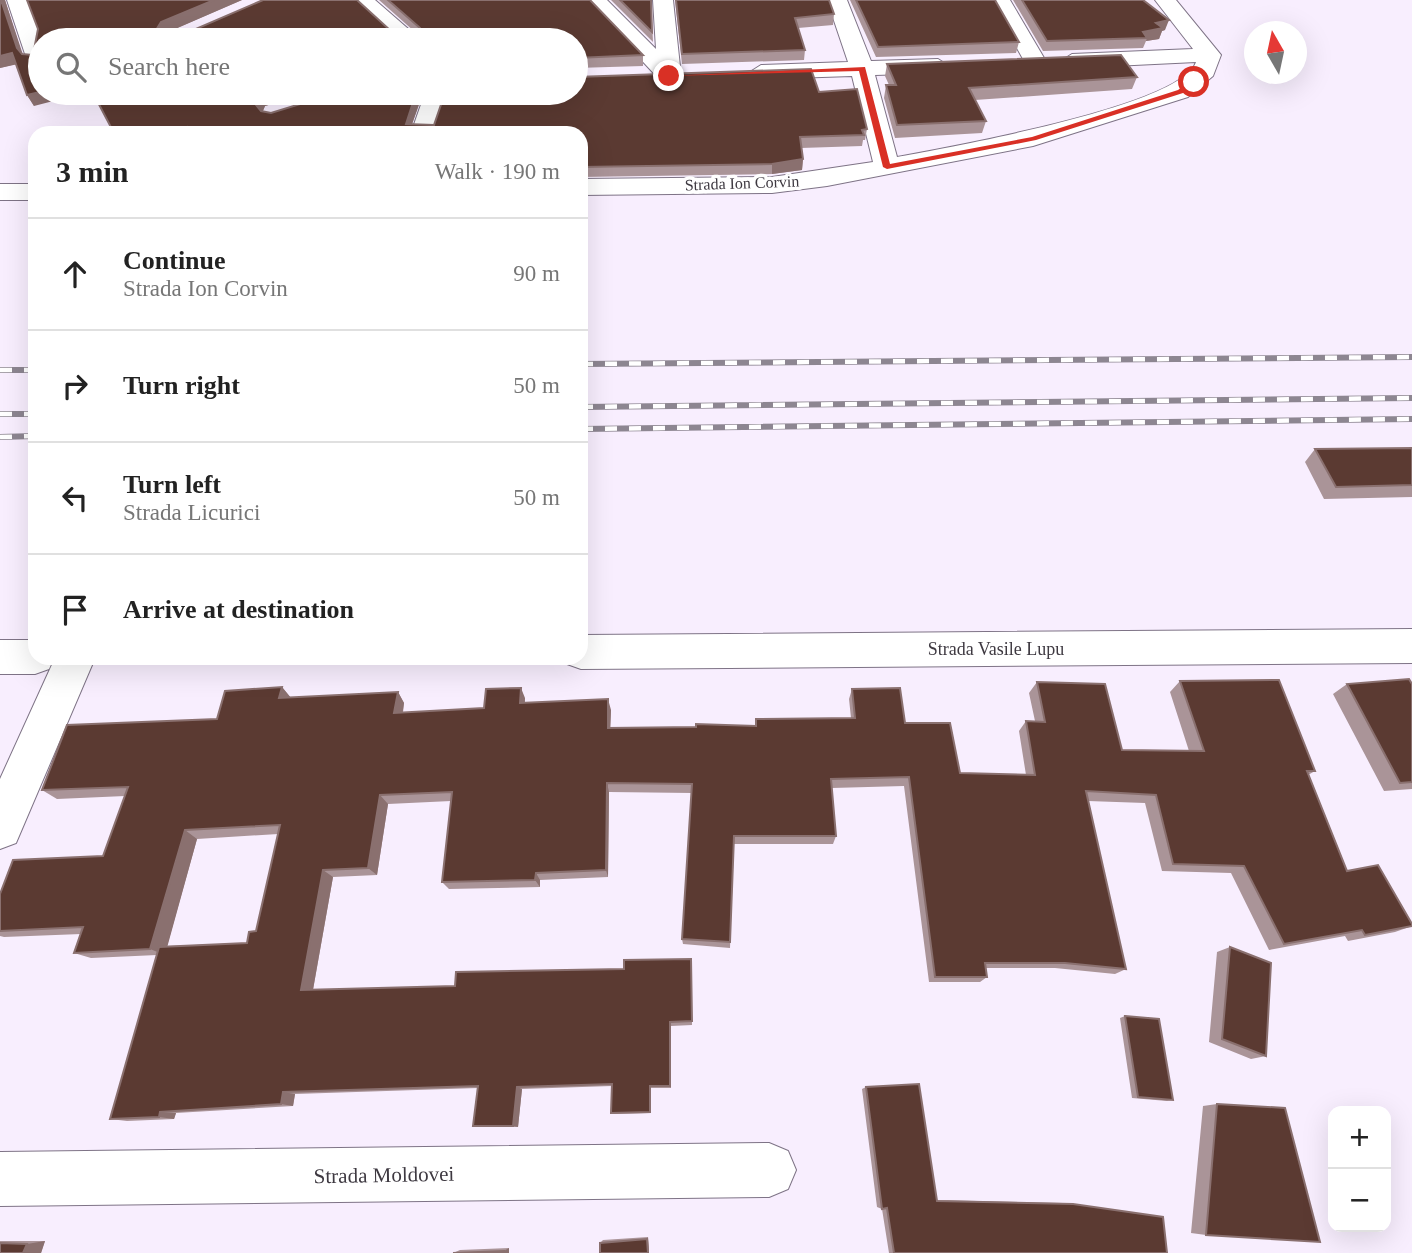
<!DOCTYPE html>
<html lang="en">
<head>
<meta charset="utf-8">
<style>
  body { margin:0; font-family:"Times New Roman",serif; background:#f2f2f2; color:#222 }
  .controls { position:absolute; right:21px; bottom:21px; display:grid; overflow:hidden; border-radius:14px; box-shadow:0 7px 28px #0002 }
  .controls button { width:63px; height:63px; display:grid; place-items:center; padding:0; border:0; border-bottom:2px solid #e0e0e0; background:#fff; color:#222; font:35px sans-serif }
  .compass { position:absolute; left:1244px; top:21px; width:63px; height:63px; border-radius:50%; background:#fff; box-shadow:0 7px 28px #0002; rotate:351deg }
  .stop { position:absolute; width:21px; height:21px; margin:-16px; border:5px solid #d93025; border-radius:50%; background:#fff }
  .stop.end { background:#d93025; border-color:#fff; box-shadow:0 2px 7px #0008 }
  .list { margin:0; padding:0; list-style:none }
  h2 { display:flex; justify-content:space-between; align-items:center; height:91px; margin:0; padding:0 28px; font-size:30px }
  h2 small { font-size:23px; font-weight:400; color:#767676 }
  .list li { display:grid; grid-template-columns:46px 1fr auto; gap:21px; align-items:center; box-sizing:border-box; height:112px; padding:0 28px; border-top:2px solid #e0e0e0 }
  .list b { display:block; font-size:26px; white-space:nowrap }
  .list p { margin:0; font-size:23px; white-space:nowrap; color:#767676 }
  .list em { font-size:23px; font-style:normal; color:#767676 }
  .icon { flex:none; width:38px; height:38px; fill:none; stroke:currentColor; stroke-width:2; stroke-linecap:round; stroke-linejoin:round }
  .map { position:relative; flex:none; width:1412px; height:1253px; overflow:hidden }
  .search { position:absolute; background:#fff; box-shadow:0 7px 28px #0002; left:28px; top:28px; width:560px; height:77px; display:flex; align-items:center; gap:18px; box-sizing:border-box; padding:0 24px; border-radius:38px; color:#767676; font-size:26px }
  .panel { position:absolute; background:#fff; box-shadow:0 7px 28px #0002; left:28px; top:126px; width:560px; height:539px; border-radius:21px }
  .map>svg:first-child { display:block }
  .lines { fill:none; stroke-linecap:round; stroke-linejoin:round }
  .minor-casing { stroke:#7e7386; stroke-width:2 }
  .minor { fill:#fff; fill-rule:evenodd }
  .rail-casing { stroke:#8d8691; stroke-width:6 }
  .rail { stroke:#fff; stroke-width:4.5; stroke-dasharray:12; stroke-linecap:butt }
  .wall { fill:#aa9498; fill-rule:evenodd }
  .shaded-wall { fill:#8a706f }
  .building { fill:#5b3a32; stroke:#8a706f; stroke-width:2 }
  .route { fill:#d93025 }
  .labels { text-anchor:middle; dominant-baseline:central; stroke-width:7; stroke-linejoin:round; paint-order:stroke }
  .far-street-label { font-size:16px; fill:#3e3941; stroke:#fff }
  .street-label { font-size:18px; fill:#3e3941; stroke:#fff }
  .near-street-label { font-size:21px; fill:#3e3941; stroke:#fff }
</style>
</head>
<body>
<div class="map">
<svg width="1412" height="1253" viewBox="0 0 1412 1253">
  <rect width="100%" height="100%" fill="#f8eefe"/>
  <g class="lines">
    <g class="minor-casing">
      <path id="minor" d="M7,0H27L42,40L40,63L29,62L26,57Z
        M352,0H375L421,40H397Z
        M585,0H607L656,49L653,0H673L681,76L677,81H661Z
        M827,0H847L871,61L938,59L949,66L938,73L875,75L897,157C946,148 1182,106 1196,62L1072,68L1061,61L1072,54L1193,49L1155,0H1176L1221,55L1213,76L1188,97L1033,146L827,186L772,193L581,195V179L772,177L873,162L852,76L761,79L750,72L761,65L848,62Z
        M990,0H1010L1047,63L1044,68H1028Z
        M425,93H449L435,133H411Z
        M0,184H35V200H0Z
        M1412,629V663L581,669L567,664L564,658H581V635Z
        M0,640H35V658H54L49,669L35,674H0Z
        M55,658H95L16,843L0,849V779Z
        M769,1143L788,1151L796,1170L788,1189L769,1197L0,1206V1152Z"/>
    </g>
    <use href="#minor" class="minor"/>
    <g class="rail-casing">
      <path id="rail" d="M581,364L1412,357
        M0,370H35
        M581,407L1412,398
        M0,414H35
        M581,429L1412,419
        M0,437L35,436"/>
    </g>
    <use href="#rail" class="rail"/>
  </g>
  <path class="wall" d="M0,0H5L22,54L33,55L38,29L27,0H242L170,31L189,32H415L379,0H590L643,55V66L576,68V69V40H40L34,106L27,95L16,64L0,68Z
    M611,0H651L653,42Z
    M675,0H829L834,14L833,25L798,28L805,50L804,60L682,64Z
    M850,0H995L1019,42L1016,53L876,57Z
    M1013,0H1143L1165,30L1162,31L1159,39L1146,41L1143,48L1043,51Z
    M887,64L1137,77L1132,89L975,100L986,121L982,133L895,138L884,98L886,85H889L885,76Z
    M819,92L867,129L865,140H863L862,146L801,148L803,159L802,170L772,174L581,177V133H114L93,93H309L265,106L263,111L271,113L336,93H423L412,124L434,125Z
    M1412,448V497L1324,499L1305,462L1315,449Z
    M1180,681L1315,771L1308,775L1347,871L1412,926L1395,932L1348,941L1345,936L1269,950L1231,873L1162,871L1145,803L1088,801L1126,969L1115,974L1055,968H986L987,977L980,982H929L904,786L832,788L836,836L833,844H734L730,948L683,944L682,939L692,793L609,792L608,877L540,880V887L449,889L442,882L451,801L388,804L377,875L333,877L313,990L455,986L624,969L691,959L692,1025L671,1026V1088H651V1113L614,1114L611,1113L612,1086L522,1089L518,1127H480L473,1126L478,1088L295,1094L293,1106L176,1113L174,1119L127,1121L110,1119L157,955L91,958L74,953L81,934L4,937L0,936V894L103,856L125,796L57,799L42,790L217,719L282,687L291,698L398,692L404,703L403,713L484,708L525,698V703L611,710L610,728L755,726L756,719L851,718L849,699L852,689L905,723L960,773L1026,775L1019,731L1026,721H1035L1029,693L1037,682L1122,750L1189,751L1170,692ZM278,834L256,931L247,943L167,946L197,839Z
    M1347,684H1412V789L1384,791L1333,694Z
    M1230,947L1266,1056L1251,1059L1209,1042L1217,952Z
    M1125,1016L1173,1100L1167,1101L1132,1098L1120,1018Z
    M866,1087L937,1200L1063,1203L1163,1217L1167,1253H889L882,1209L877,1207L862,1089Z
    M1217,1104L1206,1235L1191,1233L1203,1106Z
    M648,1237L649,1253H600V1243L603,1240Z
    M0,1241H45L41,1253H0Z
    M509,1248V1253H453L460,1250Z"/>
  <path class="shaded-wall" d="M1,0H5L24,58L17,48Z
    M214,0H242L166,33L156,30L161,22Z
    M1169,20L1165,30L1162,31L1159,39L1146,41L1147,38L1143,32L1156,23Z
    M12,53L18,64L0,68V56Z
    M40,92V93H84L34,106L27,95Z
    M271,93H309L265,106L261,115L256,105L261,96Z
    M416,93H423L410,130L406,124Z
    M187,127L190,133H165Z
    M803,159L802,170L772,174V164Z
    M282,687L291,698H279Z
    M521,688L525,698L524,714L520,703Z
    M398,692L404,703L401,723L394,713Z
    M608,699L611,710L610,737L608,728Z
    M607,783L609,792L608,877L606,870Z
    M380,795L388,804L377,875L368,868Z
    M185,830L197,839L165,955L150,949Z
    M323,870L333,877L312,995L301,990Z
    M536,873L540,880V887L535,880Z
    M670,1022L671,1026V1088L670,1086Z
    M650,1086L651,1088V1113L650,1112Z
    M517,1087L522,1089L518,1127L513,1126Z
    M283,1092L295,1094L293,1106L281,1104Z
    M160,1112L176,1113L174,1119L159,1117Z
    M648,1237L649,1253H648L647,1239Z
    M45,1241L41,1253H23L27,1244Z
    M509,1248V1253H504V1251Z"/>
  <path class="building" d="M0,0H1L17,48L22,54L33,55L38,29L27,0H214L161,22L156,30L189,32L263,0H357L392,32L420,31V28L388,0H590L643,55L576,58V40H40V92L27,95L12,53L0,56Z
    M620,0H651L652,32Z
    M676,0H829L834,14L795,18L805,50L682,54Z
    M856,0H995L1019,42L878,47Z
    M1022,0H1143L1169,20L1156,23L1163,28L1143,32L1147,38L1047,41Z
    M1121,55L1137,77L969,88L986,121L897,125L886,85H896L887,64Z
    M811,69L819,92L857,89L867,129L862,130L864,135L800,137L803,159L772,164L581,167V133H469L470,130H394L393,133H190L187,127L165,133H114L93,93H271L261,96L256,105L261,111L271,113L336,93H416L406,124L434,125L445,93H576V77Z
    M1412,448V485L1336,487L1315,449Z
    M1409,679L1412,684V782L1400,783L1347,684Z
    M1279,680L1315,771H1307L1347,871L1378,865L1412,924V926L1365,935L1362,930L1284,944L1244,866L1173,864L1156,795L1086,791L1126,969L1065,963H985L987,977H935L909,777L831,779L836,836H734L730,942L682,939L692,784L607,783L606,870L536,873L535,880L442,882L452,792L380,795L368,868L323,870L301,990L455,986L456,972L624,969V960L691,959L692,1021L670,1022V1086H650V1112L611,1113L612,1084L517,1087L513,1126H473L478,1086L283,1092L281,1104L160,1112L159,1117L110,1119L159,947L247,943L249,932L256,931L280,825L185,830L150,949L74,953L83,927L0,931V894L13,860L103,856L128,787L42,790L67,725L217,719L225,691L282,687L279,698L398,692L394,713L484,708L486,689L521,688L520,703L608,699V728L696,727V724L756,726V719L855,718L852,689L900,688L905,723H950L960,773L1035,775L1026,721L1045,722L1037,682L1105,684L1122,750L1204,751L1180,681Z
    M1230,947L1271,963L1266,1056L1222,1039Z
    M1125,1016L1159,1019L1173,1100L1138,1097Z
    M919,1084L937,1201L1073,1204L1163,1217L1167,1253H894L887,1208L882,1209L866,1087Z
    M1217,1104L1285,1108L1320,1242L1206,1235Z
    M647,1239L648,1253H600V1243Z
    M0,1243L27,1244L23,1253H0Z
    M504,1251V1253H453Z"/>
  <path class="route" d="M865,67L890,164L1032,137L1178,90L1191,80L1197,82L1183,93L1036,140L887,169L883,167L859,71L666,76Z"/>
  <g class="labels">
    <g class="far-street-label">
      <text transform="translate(742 183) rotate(-2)">Strada Ion Corvin</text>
    </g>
    <g class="street-label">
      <text x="996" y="649">Strada Vasile Lupu</text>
    </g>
    <g class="near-street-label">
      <text transform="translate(384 1175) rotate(-1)">Strada Moldovei</text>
    </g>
  </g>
</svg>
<div class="controls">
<button>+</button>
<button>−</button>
</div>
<svg class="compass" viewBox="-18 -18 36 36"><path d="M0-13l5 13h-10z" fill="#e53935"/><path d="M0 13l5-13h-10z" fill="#767676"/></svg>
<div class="stop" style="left:1194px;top:82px"></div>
<div class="stop end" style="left:669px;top:76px"></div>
<div class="search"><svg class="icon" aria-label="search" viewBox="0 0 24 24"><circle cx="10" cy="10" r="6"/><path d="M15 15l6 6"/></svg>Search here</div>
<section class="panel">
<h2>3 min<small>Walk · 190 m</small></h2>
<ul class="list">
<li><svg class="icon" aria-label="ahead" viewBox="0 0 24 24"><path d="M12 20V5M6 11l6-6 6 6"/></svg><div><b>Continue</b><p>Strada Ion Corvin</p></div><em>90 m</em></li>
<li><svg class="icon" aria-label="right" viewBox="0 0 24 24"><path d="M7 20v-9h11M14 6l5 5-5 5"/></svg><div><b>Turn right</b></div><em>50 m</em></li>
<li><svg class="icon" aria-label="left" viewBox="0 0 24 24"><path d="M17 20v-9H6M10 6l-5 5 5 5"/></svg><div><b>Turn left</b><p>Strada Licurici</p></div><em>50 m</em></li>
<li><svg class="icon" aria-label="arrive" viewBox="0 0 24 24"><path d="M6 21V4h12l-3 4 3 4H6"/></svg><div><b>Arrive at destination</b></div></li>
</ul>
</section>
</div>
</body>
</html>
